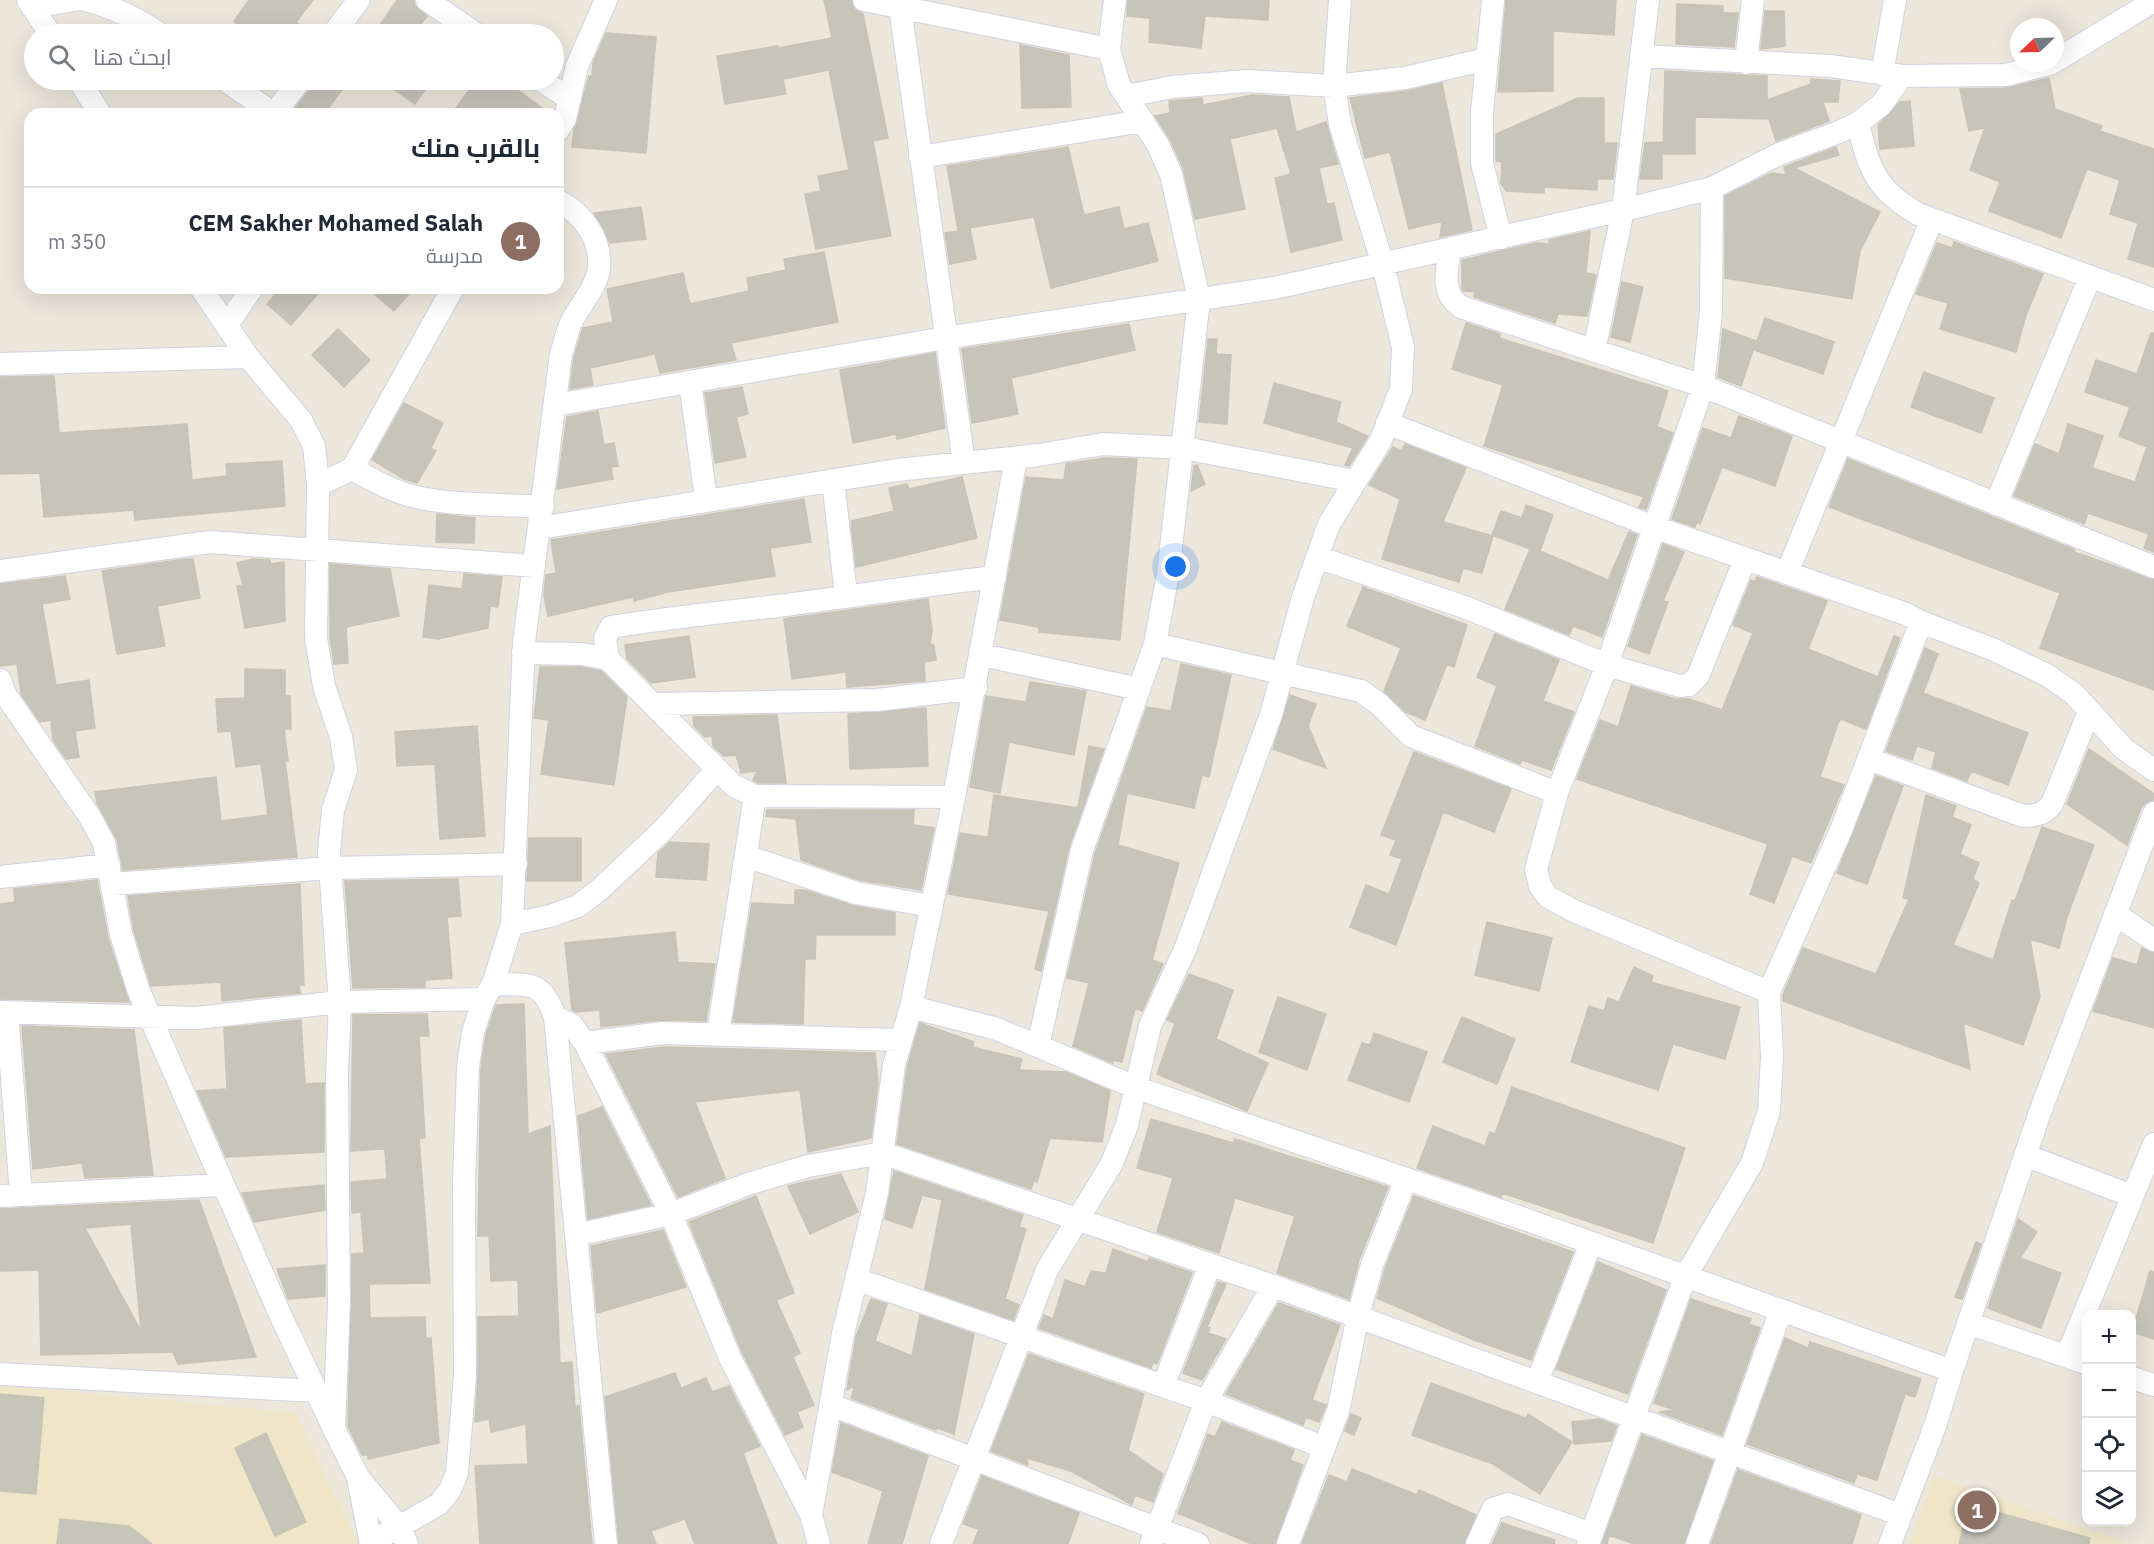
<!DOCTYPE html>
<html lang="ar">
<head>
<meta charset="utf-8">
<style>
  body { margin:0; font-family:"IBM Plex Sans",Cairo,sans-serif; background:#f6f6f7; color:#1f2937; direction:rtl }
  .controls { position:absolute; right:18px; bottom:18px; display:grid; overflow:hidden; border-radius:12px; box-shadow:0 6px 24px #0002 }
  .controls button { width:54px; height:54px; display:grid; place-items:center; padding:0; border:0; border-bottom:2px solid #e0e1e3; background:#fff; color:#1f2937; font:30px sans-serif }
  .compass { position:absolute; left:2010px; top:18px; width:54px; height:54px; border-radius:50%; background:#fff; box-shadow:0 6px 24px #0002; rotate:247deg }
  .you { position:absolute; left:1176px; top:567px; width:21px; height:21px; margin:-15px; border:4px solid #fff; border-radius:50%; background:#1a73e8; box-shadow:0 0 0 9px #1a73e833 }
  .badge { display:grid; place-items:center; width:39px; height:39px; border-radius:50%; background:#0f766e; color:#fff; font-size:20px; font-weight:700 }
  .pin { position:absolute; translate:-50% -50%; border:3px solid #fff; box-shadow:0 2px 6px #0006 }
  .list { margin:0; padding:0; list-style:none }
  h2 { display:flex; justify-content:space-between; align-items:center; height:78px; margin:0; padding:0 24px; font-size:26px }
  h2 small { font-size:20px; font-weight:400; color:#747a83 }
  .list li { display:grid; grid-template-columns:39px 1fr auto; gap:18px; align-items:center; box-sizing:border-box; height:108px; padding:0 24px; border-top:2px solid #e0e1e3 }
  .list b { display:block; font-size:22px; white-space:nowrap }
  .list p { margin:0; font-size:20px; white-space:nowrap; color:#747a83 }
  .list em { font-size:20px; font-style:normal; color:#747a83 }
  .icon { flex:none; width:33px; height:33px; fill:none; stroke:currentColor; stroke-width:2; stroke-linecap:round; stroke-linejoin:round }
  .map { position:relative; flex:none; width:2154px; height:1544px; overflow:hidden; direction:ltr }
  .search { position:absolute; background:#fff; box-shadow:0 6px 24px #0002; left:24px; top:24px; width:540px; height:66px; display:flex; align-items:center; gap:15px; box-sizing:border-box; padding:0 21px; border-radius:33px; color:#747a83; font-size:22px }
  .panel { position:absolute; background:#fff; box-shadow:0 6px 24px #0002; left:24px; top:108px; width:540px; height:186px; border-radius:18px; direction:rtl }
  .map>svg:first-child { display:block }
  .education { fill:#efe6ca }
  .building { fill:#c7c4ba; stroke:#c8c3b5; stroke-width:1.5; fill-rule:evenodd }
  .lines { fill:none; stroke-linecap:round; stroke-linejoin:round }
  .minor-casing { stroke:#d0d2e3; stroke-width:24 }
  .minor { stroke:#fff; stroke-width:22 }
</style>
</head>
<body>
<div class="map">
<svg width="2154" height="1544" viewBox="0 0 2154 1544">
  <rect width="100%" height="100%" fill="#ece6db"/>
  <path class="education" d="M0,1385L295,1413L359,1544H0Z
    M1934,1475L2129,1544H1909Z"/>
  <path class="building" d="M249,0H313L296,22L311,34H251L234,21Z
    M397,0H414L415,6L427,16L413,34H374Z
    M824,0H851L855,10L863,14L888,138L873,141L891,236L816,249L805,194L821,191L818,176L849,170L829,70L783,79L786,94L725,104L717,56L778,46V48L832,38Z
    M1128,0H1269L1268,20L1205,16L1201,48L1149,42L1150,18L1127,16Z
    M1506,0H1616L1614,35L1553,31V91L1498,92Z
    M1677,4L1723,6V13H1738L1734,47L1676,44Z
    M1765,11H1784L1785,46L1761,49Z
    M606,33L656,37L646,153L572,147L574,130L589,76H592L593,63Z
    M1020,45L1069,55L1071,107L1022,108Z
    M1665,71L1767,76V100L1811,84V79L1840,81L1838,102H1823L1829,121L1776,141L1769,119L1695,117V154H1663Z
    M2049,78L2055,109L2102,126L2100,131L2154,149V267L2128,259L2138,223L2110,214L2120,180L2087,169L2061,238L1989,211L2000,182L1970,170L1985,128L1969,131L1960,89L2006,88Z
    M313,80H349L324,114H303L295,108L311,88Z
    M380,80H432L415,104Z
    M477,80H504L550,114H451Z
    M1442,83L1472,230L1440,237L1442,221L1409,229L1390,152L1365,158L1350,98L1407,91Z
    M1252,95L1289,97L1296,132L1326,122L1338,164L1319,168L1327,204L1334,203L1342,240L1291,252L1275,178L1291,174L1277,128L1230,139L1245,209L1195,219L1183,168L1170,139L1155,116L1170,113L1169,101L1202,98L1203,105Z
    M1578,98H1604V143H1617L1613,179H1597V190L1544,187V193L1506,191L1501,183L1502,162L1496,161V134Z
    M1910,101L1914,146L1880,149L1878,125L1900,102Z
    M1662,142V179H1640L1645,143Z
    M1068,147L1084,215L1119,207L1124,229L1148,223L1158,261L1051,288L1034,217L958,230L947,166Z
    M1836,147L1839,155L1794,168L1880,212L1860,251L1852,299L1725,278V196L1772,173L1786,175L1784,167Z
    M641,207L646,239L610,243L594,213Z
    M970,229L976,259L950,264L945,233Z
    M1590,231L1586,273L1596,275L1587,316L1558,314L1555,323L1474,297L1475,292L1464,291L1462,289V260L1536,243L1549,244V240Z
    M1954,242L2043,274L2026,315L2016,352L1940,329L1948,303L1916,294L1937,243L1952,248Z
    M824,252L838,322L731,343L736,360L660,373L655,354L590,368L593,385L570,389L574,357L583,328L613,322L607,289L683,273L690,304L749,291L747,278L786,270L784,259Z
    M1622,282L1643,287L1630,342L1611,337Z
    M281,288H323L291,325L267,304Z
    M367,288H414L394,311Z
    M1765,318L1834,342L1823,374L1754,350Z
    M1466,323L1500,334L1499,338L1668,391L1657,427L1673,433L1646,509L1639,507L1644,497L1484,446L1503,385L1452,369Z
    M1129,324L1135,350L1011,378L1018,414L972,423L962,349Z
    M338,329L370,360L344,387L312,355Z
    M1723,329L1756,341L1741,386L1718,377Z
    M2151,333H2154V552L2144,548L2149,534L2088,513L2084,524L2014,496L2035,444L2059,454L2068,424L2103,436L2092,468L2135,482L2147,447L2119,436L2130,407L2085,392L2096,360L2137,374Z
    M1208,339H1217L1216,354L1231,355L1227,424L1199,422Z
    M935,353L945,428L897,439L896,434L853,443L840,370Z
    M1924,372L1994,398L1981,433L1911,407Z
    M54,376L59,433L187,424L192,480L227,476L226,464L282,461L285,506L135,520L134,510L44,517L40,473L0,474V377Z
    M1274,383L1341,402L1336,422L1368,436L1349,466L1345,465L1353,448L1264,423Z
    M742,387L748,414L736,417L746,457L715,463L705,393Z
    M404,403L443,423L431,448L436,451L417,483L404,479L372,460Z
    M598,411L604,445L614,443L618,466L611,467L613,479L557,489L567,417Z
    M1739,416L1792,436L1775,486L1722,467L1700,524L1697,522L1695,527L1672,519L1703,428L1731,438Z
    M1405,444L1466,468L1443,522L1493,536L1482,573L1463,568L1459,582L1382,559L1400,499L1369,485L1393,447L1402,451Z
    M1104,458L1137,459L1120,640L1039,632V627L1000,620L1026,477L1064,480L1066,464Z
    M1848,459L2075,550L2074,552L2154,580V690L2040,648L2060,593L1829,507Z
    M1197,465L1205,484L1191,491L1194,466Z
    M962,477L977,538L856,567L851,521L894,511L889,488L907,484L909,489Z
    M804,499L811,542L770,548L775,576L668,592L634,601L633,597L548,616L544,595L546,575L556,573L551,540Z
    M1526,505L1553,515L1540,551L1608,580L1629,532L1637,535L1602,637L1573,626L1569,635L1505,609L1530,549L1492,535L1501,511L1522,518Z
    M437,514L475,518L474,543L436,542Z
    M1663,544L1684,552L1663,601L1668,602L1649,654L1628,646Z
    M185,559H193L200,598L157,606L165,646L117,654L102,571Z
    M253,559L270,560L271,564L284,562L285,621L245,628L237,586L243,585L237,563Z
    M330,564L390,569L399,616L346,627L348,663L334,664L330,637Z
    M464,574L502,577L498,607L490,606L488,628L438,639L423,637L429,585L462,589Z
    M65,576L70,599L42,604L56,685L89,680L95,728L75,731L79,757L66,759L53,740L51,720L40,722L21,694L17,664L0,666V584Z
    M1757,577L1827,601L1808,649L1878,677L1894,636L1900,638L1866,729L1841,719L1838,723L1820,777L1844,785L1811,863L1792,856L1774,903L1750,894L1768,844L1577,779L1600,720L1618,727L1631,686L1676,699H1689L1722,710L1753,633L1733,625L1751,580L1755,582Z
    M1363,587L1467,625L1454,667L1447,664L1425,720L1406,712L1384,691L1401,648L1347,626Z
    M928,599L932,631L930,644L934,645L936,660L924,662L925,681L847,687L846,672L792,679L784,619Z
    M1495,634L1559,660L1543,701L1574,712L1551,770L1522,760L1520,764L1475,746L1497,686L1477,677Z
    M689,636L695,677L651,683L627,659L625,645Z
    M1925,648L1938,654L1923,693L2028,733L2008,785L1971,771L1967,781L1932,768L1936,752L1917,746L1912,760L1886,751Z
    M1181,664L1231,675L1209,777L1202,775L1194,808L1127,793L1118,845L1179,863L1152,960L1163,964L1142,1011L1135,1008L1122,1062L1113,1060V1063L1073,1046L1089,983L1067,978L1095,854L1147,707L1171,711Z
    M540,667H581L601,671L627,697L614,785L541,774L549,720L534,718Z
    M245,669L285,670V696H290L291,729H284L288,761H285L297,857L123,870L117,840L97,803L95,792L216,777L221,821L268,815L261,764L236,767L231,731L218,732L216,699L245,698Z
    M1030,682L1086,691L1074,755L1009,742L1000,793L970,787L986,696L1026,702Z
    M1290,695L1316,704L1308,726L1326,768L1273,749Z
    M926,708L928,766L850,769L848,714Z
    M777,715L786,783H758L753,780L757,771L741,773L736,755L724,756L713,746L712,736L705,737L694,726L693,717Z
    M477,726L485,836L440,839L435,764L397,766L395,732Z
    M1089,746L1104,749L1069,847L1041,971L1035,969L1049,911L948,894L960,833L988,837L994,795L1078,808Z
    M2089,749L2154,794V800L2146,802L2141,808L2127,845L2067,804Z
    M1414,752L1511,789L1494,832L1443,812L1396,945L1350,927L1366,885L1389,894L1402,859L1390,855L1396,840L1381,835Z
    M1876,776L1903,786L1867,884L1837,873Z
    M1926,795L1956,806L1952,817L1971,825L1960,854L1979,863L1973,879L1979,883L1953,945L1993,960L2012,900L2015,901L2042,827L2094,845L2067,917L2059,948L2030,939L2040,997L2023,1045L1963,1023L1970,1069L1783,1001V995L1803,948L1876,974L1909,899L1903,898Z
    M767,810H914L913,825L934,828L921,890L859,880L801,860L796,819L766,816Z
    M529,838H581V881H527Z
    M670,842L709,844L706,880L656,877L658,853Z
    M458,879L461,916L447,917L452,978L425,980V987L353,988L345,881Z
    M97,880L108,938L129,1002L0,999V904L15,902L14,889Z
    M300,884L304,985H299L300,993L222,1001L221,982L151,986L134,931L128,896Z
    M795,890H805L854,906L895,913V935H816L815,959H805L803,1024L733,1022L752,903L795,905Z
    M1487,922L1552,938L1539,991L1475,975Z
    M675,932L678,962L715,964L706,1021L661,1020L601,1027L600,1010L576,1012L572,1010L565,943Z
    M2142,948L2154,953V1028L2093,1011L2113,958L2137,965Z
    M1634,967L1653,976L1651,982L1740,1007L1725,1059L1673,1044L1658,1090L1571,1062L1589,1006L1604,1011L1608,998L1619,1002Z
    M1189,974L1233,990L1216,1039L1268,1063L1247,1111L1157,1074L1175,1023L1167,1020Z
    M1278,997L1326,1014L1307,1070L1259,1052Z
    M524,1004L528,1134L550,1126L560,1363L572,1362L575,1407L579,1406L592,1544H480L475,1466L528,1464L526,1424L491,1432L489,1419L475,1422L478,1376V1317L519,1316L518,1280L491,1281L489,1236H478L481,1068L486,1035L496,1005Z
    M427,1014L429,1036H419L425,1138H419L430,1283L369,1284L370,1318L425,1317L426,1338H431L439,1443L368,1459V1455H362L348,1426L352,1254L364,1253L361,1212L352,1213L351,1182L387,1179L385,1149L351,1151L353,1015Z
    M1462,1017L1515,1039L1497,1084L1443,1062Z
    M301,1020L305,1084L324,1083V1152L226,1157L197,1091L227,1089L224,1028Z
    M920,1023L974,1042L972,1047L1022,1059L1019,1070L1066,1072L1110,1091L1102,1142L1050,1138L1037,1182L1034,1180L1031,1189L897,1144L907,1068Z
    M22,1026L134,1030L153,1175L85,1178L82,1163L33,1169Z
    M1374,1033L1427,1052L1409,1102L1348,1080L1362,1043L1370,1045Z
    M664,1047L875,1053L878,1083L871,1138L808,1152L800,1090L695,1102L725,1178L678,1197L606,1054Z
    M1512,1087L1685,1148L1653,1243L1502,1193L1501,1197L1417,1168L1433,1126L1485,1146L1490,1132L1495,1134Z
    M602,1107L651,1205L588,1219L578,1116Z
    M1151,1119L1233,1143L1235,1139L1388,1187L1359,1260L1349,1299L1277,1273L1295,1216L1235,1198L1219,1253L1157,1232L1173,1178L1137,1168Z
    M894,1171L1023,1215L1019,1227L1026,1229L1005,1299L1019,1305L1013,1320L925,1289L942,1200L922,1195L912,1228L885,1219Z
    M841,1174L858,1212L810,1234L788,1186Z
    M324,1185L325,1210L260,1221L254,1222L242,1193Z
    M756,1196L794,1293L776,1300L800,1353L793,1357L814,1405L797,1412L803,1427L785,1435L742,1352L689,1222Z
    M1414,1196L1573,1252L1531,1360L1474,1340L1377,1298L1385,1269Z
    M199,1200L256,1357L178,1364L173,1352L41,1355L39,1270L0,1271V1209ZM131,1224L141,1331L85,1228Z
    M2018,1219L2037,1232L2020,1258L2061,1273L2041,1328L1988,1308Z
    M663,1230L686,1287L597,1313L591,1246Z
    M1976,1242L1981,1244L1962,1299L1955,1297Z
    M1113,1249L1148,1262L1149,1258L1192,1273L1157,1364L1153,1362L1151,1368L1039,1328L1044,1315L1053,1319L1065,1280L1085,1287L1091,1271L1106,1273Z
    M1598,1262L1666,1290L1628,1394L1556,1369Z
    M325,1265V1296L288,1299L277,1269Z
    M2150,1271L2154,1272V1339L2132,1332Z
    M1218,1282L1226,1284L1207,1327L1210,1328L1208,1333L1226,1339L1202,1380L1183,1373Z
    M871,1299L887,1304L875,1341L912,1356L920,1315L974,1334L954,1434L937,1428L936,1430L851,1398L855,1386L847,1390L856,1337Z
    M1691,1299L1751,1319L1749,1324L1760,1328L1722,1435L1659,1412L1675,1410L1654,1403Z
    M1279,1303L1340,1325L1312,1400L1326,1405L1319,1422L1306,1417L1303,1425L1226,1394Z
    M1785,1338L1808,1348L1810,1342L1921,1379L1915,1397L1905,1394L1877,1480L1857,1474L1854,1483L1747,1444Z
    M1029,1354L1144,1394L1128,1450L1163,1474L1153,1502L1135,1495L1132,1505L1071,1471L1027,1458L1028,1465L991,1451Z
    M675,1373L681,1388L706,1378L712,1392L729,1386L760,1446L743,1453L777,1544H695L685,1519L651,1531L656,1544H619L605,1397Z
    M1431,1383L1526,1418L1528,1414L1572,1442L1540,1494L1493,1464L1412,1435Z
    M0,1394L44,1398L36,1494L0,1491Z
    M1351,1414L1361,1418L1354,1435L1345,1431Z
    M1599,1419L1617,1426L1611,1441L1574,1444L1572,1422Z
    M1222,1422L1294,1450L1290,1460L1303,1465L1275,1544H1252L1178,1513L1208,1434L1215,1437Z
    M841,1423L928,1456L902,1544H868L883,1491L832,1472Z
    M266,1433L306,1522L275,1536L235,1448Z
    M1642,1435L1713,1461L1684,1544H1634L1609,1535L1607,1544H1602Z
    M1352,1469L1417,1495L1419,1490L1476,1515L1464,1544H1302L1329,1475L1347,1482Z
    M1738,1470L1861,1515L1852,1544H1711Z
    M982,1476L1079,1513L1068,1544H973L979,1529L963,1524Z
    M1982,1508L2090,1538L2089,1544H1959L1964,1524L1977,1528Z
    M60,1519L129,1526L152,1544H57Z
    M1502,1523L1555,1540L1554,1544H1492Z"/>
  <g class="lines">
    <g class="minor-casing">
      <path id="minor" d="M28,0L50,34
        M86,0C113,7 137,18 160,34
        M427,0L476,34
        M864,0L1109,49
        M1115,0L1109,49L1119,85L1158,145L1171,174L1199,299L1168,574L1155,644L1082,850L1038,1046L1137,1088L1513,1215L1952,1371L1935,1426L1890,1544
        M1493,0L1482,112V163L1501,238
        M32,7L75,0
        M900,7L964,463
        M333,34L359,0
        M1641,56L1830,66L1902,76
        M2055,61L2154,1
        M1746,63L1753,0
        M1882,74L1895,0
        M79,80L100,114
        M225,80L274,114
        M541,80L570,99
        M1127,96L1172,87L1247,81L1334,86L1405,78L1487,59
        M274,114L300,80
        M1858,123C1869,169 1875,189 1918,214L2154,300
        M558,130L565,119L577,66L606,0
        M920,157L1143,121
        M1712,188L1711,312L1703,386L1607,665L1557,793L1536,869L1540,886L1548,897L1574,911L1769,992
        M1450,249C1447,272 1440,292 1461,307L1703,386L2154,567
        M201,288L248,357L301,420L314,446L318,485L316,638L324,686L341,737L346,770L333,810L329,852L340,1002L337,1075L339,1304L334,1429
        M227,325L252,288
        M1594,351L1623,210L1648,0
        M0,364L248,357
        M690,382L706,499
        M555,405L945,338L1279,287L1640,206L1712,188L1779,154L1839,132L1858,123L1881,105L1902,76L2006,75L2052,63
        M1387,423L1654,527L1906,614L1921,622L1841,830L1769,992L1772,1057L1769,1111L1752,1163L1685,1277L1588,1544
        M352,469C373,480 393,492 416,497C457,506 501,504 543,507
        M833,480L846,595
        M318,485L352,469L453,288
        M1996,504L2090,277
        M540,528L897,470L1039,455L1103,444L1184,448L1355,481
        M1317,557L1467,608L1607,665L1680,686L1689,685L1698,676L1745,559
        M0,571L210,542L534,566
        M1787,573L1932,219
        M1921,622L1992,649L2047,675L2074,694L2124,749L2154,770
        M1155,644L1361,691L1379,704L1411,736L1557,793
        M523,653L582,654L608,659L734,786L755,796L718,1033
        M982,655L1139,689
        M608,659L605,638L611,627C666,618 722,612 778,606C851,597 923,585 995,577
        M0,680L5,694L90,817L104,843L121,934L138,989L186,1099L279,1312L334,1429L358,1477L400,1528L407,1544
        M655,704L877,700L976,688
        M1869,759L2023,816C2035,816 2045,814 2052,804L2089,712
        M755,796L954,797L1016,458
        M746,856L856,893L932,906
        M0,877L109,865
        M112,884L330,868L516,864
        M2115,914L2154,940
        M512,924L550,916L578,906L599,890L664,829L717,769
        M493,984C529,985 542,979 555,1017L606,1544
        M911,1007L954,797
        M0,1012L196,1018L340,1002L484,999
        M7,1012L21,1195
        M555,1017L572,1025L585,1043L671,1214L730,1358L811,1515L819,1544
        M585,1043L663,1033L899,1040
        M2025,1155L2132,1196
        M0,1196L223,1185
        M576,1235L671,1214L748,1184L808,1166L883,1153L1273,1286L1901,1515
        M856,1279L1206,1401L1323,1447
        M1968,1323L2086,1363
        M2067,1356L2154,1144
        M1952,1371L2040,1112L2154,813
        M0,1374L316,1391
        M2132,1378L2154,1385
        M1537,1382L1591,1243
        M1163,1386L1210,1265
        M831,1405L1198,1544
        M358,1478L371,1544
        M811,1515L843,1334L877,1193L894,1065L911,1007L994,1028L1038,1046
        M370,1543L439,1504L450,1490L457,1473L465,1376L464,1182L468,1067L473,1032L484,999L493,984L512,924L524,642L561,354C565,343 567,329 573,319C581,304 597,286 599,269C602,240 583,213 558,201
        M941,1544L1047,1270L1112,1163L1127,1125L1150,1026L1186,947L1271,715L1303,597L1329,524L1381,440L1401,389L1403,347L1383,265L1340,124L1334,86L1340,0
        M1151,1544L1206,1401L1273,1286
        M1288,1544L1338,1411L1358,1316L1372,1265L1406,1179
        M1477,1544L1493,1509L1508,1504L1592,1534
        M1697,1544L1781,1310"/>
    </g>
    <use href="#minor" class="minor"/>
  </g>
</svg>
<div class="controls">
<button>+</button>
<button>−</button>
<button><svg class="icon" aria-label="locate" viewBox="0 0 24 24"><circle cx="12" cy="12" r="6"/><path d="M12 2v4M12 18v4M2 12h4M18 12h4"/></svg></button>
<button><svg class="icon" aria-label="layers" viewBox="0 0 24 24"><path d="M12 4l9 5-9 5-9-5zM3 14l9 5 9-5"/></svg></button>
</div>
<svg class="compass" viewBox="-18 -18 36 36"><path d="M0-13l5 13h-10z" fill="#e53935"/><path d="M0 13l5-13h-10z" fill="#747a83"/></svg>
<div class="you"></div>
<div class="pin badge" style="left:1977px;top:1510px;background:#8d6e63">1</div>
<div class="search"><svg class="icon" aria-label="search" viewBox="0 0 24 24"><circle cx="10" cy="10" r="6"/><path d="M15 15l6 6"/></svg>ابحث هنا</div>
<section class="panel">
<h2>بالقرب منك<small></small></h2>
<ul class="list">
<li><span class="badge" style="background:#8d6e63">1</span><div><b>CEM Sakher Mohamed Salah</b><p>مدرسة</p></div><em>350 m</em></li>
</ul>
</section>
</div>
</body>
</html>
